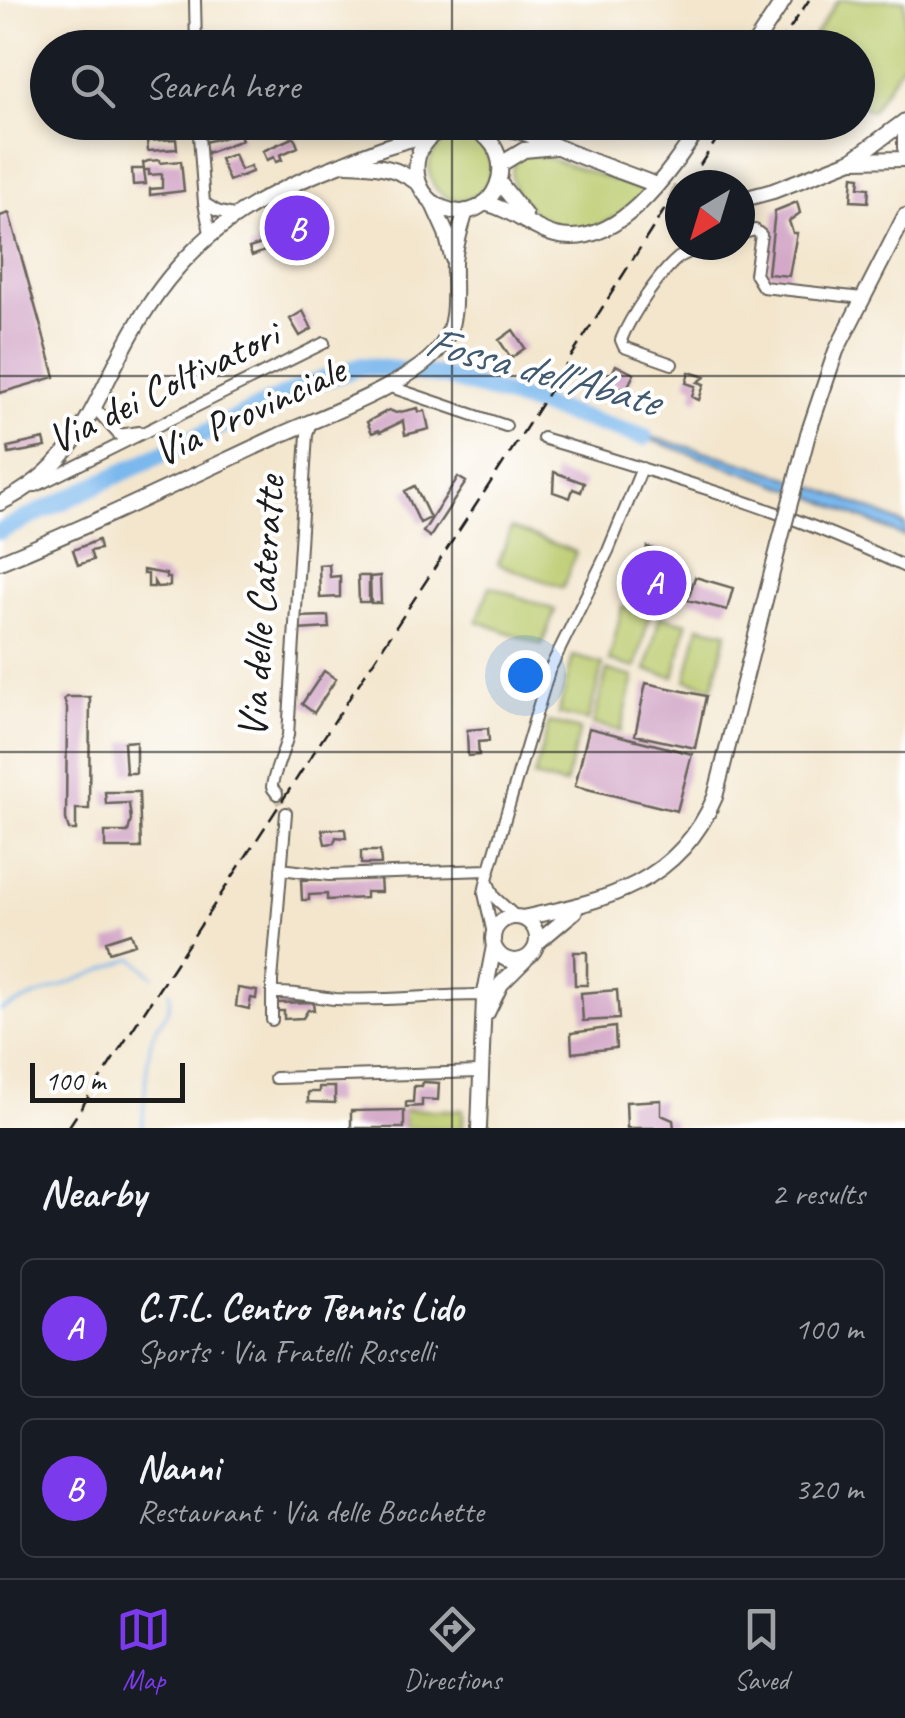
<!DOCTYPE html>
<html lang="en">
<head>
<meta charset="utf-8">
<style>
  body { margin:0; font-family:Caveat,sans-serif; background:#20242c; color:#f1f3f6 }
  .compass { position:absolute; left:665px; top:170px; width:90px; height:90px; border-radius:50%; background:#171b24; box-shadow:0 5px 15px #0003; rotate:218deg }
  .scale { position:absolute; left:30px; bottom:25px; width:155px; box-sizing:border-box; padding-left:10px; border:5px solid #1c1c1c; border-top:0; font-size:28px; line-height:35px; white-space:nowrap; color:#1c1c1c; -webkit-text-stroke:8px #fff; paint-order:stroke }
  .you { position:absolute; left:525px; top:675px; width:35px; height:35px; margin:-25px; border:8px solid #fff; border-radius:50%; background:#1a73e8; box-shadow:0 0 0 15px #1a73e833 }
  .badge { display:grid; place-items:center; width:65px; height:65px; border-radius:50%; background:#7c3aed; color:#fff; font-size:32px; font-weight:700 }
  .pin { position:absolute; translate:-50% -50%; border:5px solid #fff; box-shadow:0 2px 10px #0006 }
  .list { margin:0; padding:0; list-style:none }
  h2 { display:flex; justify-content:space-between; align-items:center; height:130px; margin:0; padding:0 40px; font-size:42px }
  h2 small { font-size:32px; font-weight:400; color:#9ea1a6 }
  .list li { display:grid; grid-template-columns:65px 1fr auto; gap:30px; align-items:center; box-sizing:border-box; height:140px; margin:0 20px 20px; padding:0 20px; border:2px solid #363941; border-radius:15px }
  .list b { display:block; font-size:38px; white-space:nowrap }
  .list p { margin:0; font-size:32px; white-space:nowrap; color:#9ea1a6 }
  .list em { font-size:32px; font-style:normal; color:#9ea1a6 }
  .icon { flex:none; width:55px; height:55px; fill:none; stroke:currentColor; stroke-width:2; stroke-linecap:round; stroke-linejoin:round }
  .map { position:relative; flex:none; width:905px; height:1128px; overflow:hidden }
  .search { position:absolute; background:#171b24; box-shadow:0 5px 15px #0003; left:30px; right:30px; top:30px; height:110px; display:flex; align-items:center; gap:25px; box-sizing:border-box; padding:0 35px; border-radius:55px; color:#9ea1a6; font-size:38px }
  .sheet { height:450px; background:#171b24 }
  nav { display:flex; justify-content:space-around; align-items:center; box-sizing:border-box; height:140px; border-top:2px solid #363941; background:#171b24; font-size:28px; color:#9ea1a6 }
  nav a { display:grid; justify-items:center; gap:5px }
  nav .on { color:#7c3aed }
  .map>svg:first-child { display:block }
  .green { fill:#bbcb6e; stroke:#6c7445; stroke-width:2.5 }
  .water { fill:#7ab8ed; stroke:#4b6a84; stroke-width:2.5 }
  .lines { fill:none; stroke-linecap:round; stroke-linejoin:round }
  .stream { stroke:#7ab8ed; stroke-width:2.5 }
  .river { stroke:#7ab8ed; stroke-width:18 }
  .building { fill:#d3a8c8 }
  .street-tunnel { stroke:#c8beaa; stroke-width:10; stroke-dasharray:10 5; stroke-linecap:butt }
  .secondary-tunnel { stroke:#c8beaa; stroke-width:14; stroke-dasharray:14 7; stroke-linecap:butt }
  .street-casing { stroke:#67635a; stroke-width:14 }
  .secondary-casing { stroke:#67635a; stroke-width:18 }
  .street { stroke:#fff; stroke-width:10 }
  .secondary { stroke:#fff; stroke-width:14 }
  .rail { stroke:#1c1c1c; stroke-width:2.5; stroke-dasharray:15 8; stroke-linecap:butt }
  .secondary-bridge-casing { stroke:#67635a; stroke-width:18; stroke-linecap:butt }
  .secondary-bridge { stroke:#fff; stroke-width:14 }
  .grid { fill:none; stroke:#1c1c1c; stroke-width:2.5; stroke-opacity:0.55 }
  .labels { text-anchor:middle; dominant-baseline:central; stroke-width:8; stroke-linejoin:round; paint-order:stroke }
  .street-label { font-size:42px; fill:#1c1c1c; stroke:#fff }
  .water-label { font-size:45px; font-style:italic; fill:#425a70; stroke:#fff }
</style>
</head>
<body>
<div class="map">
<svg width="905" height="1128" viewBox="0 0 905 1128">
  <rect width="100%" height="100%" fill="#fff"/>
  <filter id="ink" filterUnits="userSpaceOnUse"><feTurbulence type="fractalNoise" baseFrequency=".01" numOctaves="2"/><feDisplacementMap in="SourceGraphic" scale="20" xChannelSelector="R" yChannelSelector="G"/><feConvolveMatrix kernelMatrix="1 2 1 2 8 2 1 2 1" color-interpolation-filters="sRGB"/></filter>
  <filter id="wash" filterUnits="userSpaceOnUse"><feTurbulence type="fractalNoise" baseFrequency=".0048" numOctaves="4" result="noise"/><feDisplacementMap in="SourceGraphic" scale="40" xChannelSelector="R" yChannelSelector="G"/><feGaussianBlur stdDeviation="2.25" result="paint"/><feColorMatrix in="noise" values="0 0 0 0 0 0 0 0 0 0 0 0 0 0 0 0 0 1.4 0 .05"/><feComposite in="paint" operator="in"/></filter>
  <g filter="url(#wash)">
    <rect width="100%" height="100%" fill="#f3e6cd"/>
    <path class="green" d="M838,0H905V60L871,111L858,103V48L807,47Z
      M429 169a31 31 0 1 1 62 0a31 31 0 1 1-62 0Z
      M521,155H540L648,192C634,207 601,229 580,231C548,234 489,185 521,155Z
      M511,528L576,552L563,588L498,564Z
      M490,586L555,610L542,645L477,621Z
      M622,607L650,613L636,668L609,661Z
      M660,616L687,623L674,677L646,670Z
      M699,626L727,632L713,687L686,680Z
      M573,656L603,664L588,721L558,714Z
      M607,670L634,677L621,731L593,724Z
      M549,722L580,730L565,785L534,777Z
      M404,1110H463V1128H404Z"/>
    <path class="water" d="M625,431C721,453 815,483 905,525V537L811,496Z"/>
    <g class="lines">
      <path class="stream" d="M0,1010L133,958L153,976
        M142,1128C145,1100 145,1068 151,1041C156,1021 174,1013 169,991"/>
      <path class="river" d="M0,531L304,386L362,366L443,376L644,437"/>
    </g>
    <g id="blocks">
      <path class="building" d="M240,134L242,140L207,153L204,142Z
        M294,137L298,147L280,155L282,160L276,162L274,157L267,160L263,151Z
        M176,139L177,149L148,151L147,141Z
        M234,154L240,170L251,166L252,172L229,181L220,159Z
        M160,160V163L181,161L184,191L150,195V189L162,188V174L149,175V170H144L146,184L133,185L132,169H144L143,163L148,161Z
        M853,176L860,177L859,187L869,188L868,202L851,201Z
        M797,202L800,213L789,221L793,233H797L789,276L768,274L775,211Z
        M9,213L55,377L0,393V216Z
        M280,238L283,247L279,249L278,246L252,256L249,248Z
        M303,311L312,329L300,336L290,319Z
        M513,330L525,348L511,358L499,340Z
        M616,365L634,374L626,390L608,382Z
        M689,372L705,377L698,382L704,384L699,400L692,397L695,386L686,383Z
        M418,408L419,412L425,411L429,429L405,435L403,421L380,432L379,430L372,433L367,422L389,410L396,413Z
        M44,439L46,447L9,454L8,447Z
        M554,472L584,483L581,492L573,489L570,498L553,492Z
        M458,477L466,482L430,537L423,532Z
        M415,486L430,518L420,523L405,491Z
        M98,540L100,549L90,551L93,560L78,565L73,550Z
        M647,547L668,553L664,568L676,571L666,604L633,595Z
        M329,564L330,577L340,576V597L320,598L319,565Z
        M143,570L166,574V578H170V586L157,587L154,582V587H148V574H143Z
        M358,576H369V602H359Z
        M380,576L381,603H371L370,577Z
        M695,577L733,588L727,610L688,600Z
        M328,616L329,628L297,630L296,617Z
        M324,671L336,679L314,713L302,704Z
        M646,683L706,696L695,748L635,735Z
        M67,697H90L89,809H76V830H69L66,819L67,708L64,699Z
        M488,728L489,741L478,742L479,755L468,756L467,730Z
        M589,728L692,754L677,811L575,786Z
        M136,741V773H126L124,742Z
        M105,792H139L141,848H105V832H128L131,820L129,803L106,804Z
        M335,829H345L346,838L336,837L334,843L325,844L322,830Z
        M361,851H380L381,864H361Z
        M380,877L381,892H366V898L327,900V894L309,895V900H302L301,880Z
        M131,933L135,944L109,952L106,941Z
        M574,952H587V985H575Z
        M238,988L257,991L256,999L251,998L249,1009L236,1006Z
        M617,990L619,1019L583,1021L581,993Z
        M313,1002L314,1010H308L303,1018L284,1019V1011H277L276,1003Z
        M615,1027L616,1048L572,1053L571,1033Z
        M423,1082L439,1083L438,1100L422,1099V1106L406,1107V1102H413L414,1086H422Z
        M319,1087H335V1103L308,1102V1092H319Z
        M661,1100V1115L673,1120L674,1128H627L626,1102Z
        M404,1110V1128H351V1111Z"/>
    </g>
  </g>
  <g filter="url(#ink)">
    <use href="#blocks" fill-opacity="0" stroke="#67635a" stroke-width="2.5"/>
    <g class="lines">
      <path class="street-tunnel" d="M277,794L286,813"/>
      <path class="secondary-tunnel" d="M651,183L680,195"/>
      <g class="street-casing">
        <path id="street" d="M195,0L196,48
          M198,122L204,203L210,233
          M204,203L217,211L234,215
          M740,234L755,230L761,235L755,274L763,287L862,298
          M672,364L624,347L621,340C630,317 659,274 678,258C687,252 698,249 709,245
          M388,386L506,426
          M94,407L119,435L139,432
          M543,438C666,476 789,510 905,567
          M36,486L324,343
          M277,794C276,792 273,790 272,787C271,781 286,745 288,735L307,434L311,422
          M281,869L329,875L489,870
          M487,880L494,897L516,917
          M493,934L484,893L487,879L549,671L608,551L642,468
          M273,993C297,992 314,997 336,999C383,1002 433,995 480,995L484,998
          M272,1020V981L286,813
          M275,1078L480,1072"/>
      </g>
      <g class="secondary-casing">
        <path id="secondary" d="M752,48L784,0
          M905,127V148
          M471,128C527,152 494,230 443,208C409,194 407,145 441,130C454,124 487,126 501,128C522,130 540,139 558,147C589,161 620,171 651,183
          M853,160L905,159
          M347,164C375,165 396,166 419,184
          M501,164L524,150L555,147
          M499,182L525,215
          M740,200L773,191L852,160L905,121
          M432,202L446,233L452,257
          M484,203C514,210 531,229 555,235C620,251 673,167 703,122
          M808,434L836,351L905,216
          M0,503C79,465 92,404 132,333C183,242 244,201 339,165C370,152 399,140 433,135
          M0,562C94,524 186,479 278,436C322,416 416,383 442,345C459,321 453,290 454,263C455,245 461,228 466,211
          M493 939a22 22 0 1 1 44 0a22 22 0 1 1-44 0Z
          M522,918C606,901 679,883 715,797L779,545
          M538,942L575,911
          M487,1013L501,984L525,960
          M479,1128L484,998L494,946"/>
      </g>
      <use href="#street" class="street"/>
      <use href="#secondary" class="secondary"/>
      <path class="rail" d="M777,48L809,0
        M687,185L728,122
        M68,1128L519,439L680,185"/>
      <g class="secondary-bridge-casing">
        <path id="secondary-bridge" d="M779,545L808,434"/>
      </g>
      <use href="#secondary-bridge" class="secondary-bridge"/>
    </g>
  </g>
  <path class="grid" d="M452,0V48M452,122V1128M0,376H905M0,752H905"/>
  <g class="labels">
    <g class="street-label">
      <text transform="translate(163 387) rotate(-26)">Via dei Coltivatori</text>
      <text transform="translate(249 411) rotate(-25)">Via Provinciale</text>
      <text transform="translate(261 607) rotate(-86)">Via delle Cateratte</text>
    </g>
    <g class="water-label">
      <text transform="translate(542 371) rotate(15)">Fossa dell'Abate</text>
    </g>
  </g>
</svg>
<svg class="compass" viewBox="-18 -18 36 36"><path d="M0-13l5 13h-10z" fill="#e53935"/><path d="M0 13l5-13h-10z" fill="#9ea1a6"/></svg>
<div class="scale">100 m</div>
<div class="you"></div>
<div class="pin badge" style="left:654px;top:583px">A</div>
<div class="pin badge" style="left:297px;top:228px">B</div>
<div class="search"><svg class="icon" aria-label="search" viewBox="0 0 24 24"><circle cx="10" cy="10" r="6"/><path d="M15 15l6 6"/></svg>Search here</div>
</div>
<section class="sheet">
<h2>Nearby<small>2 results</small></h2>
<ul class="list">
<li><span class="badge">A</span><div><b>C.T.L. Centro Tennis Lido</b><p>Sports · Via Fratelli Rosselli</p></div><em>100 m</em></li>
<li><span class="badge">B</span><div><b>Nanni</b><p>Restaurant · Via delle Bocchette</p></div><em>320 m</em></li>
</ul>
</section>
<nav>
<a class="on"><svg class="icon" aria-label="map" viewBox="0 0 24 24"><path d="M3 6l6-2 6 2 6-2v14l-6 2-6-2-6 2zM9 4v14M15 6v14"/></svg>Map</a>
<a><svg class="icon" aria-label="directions" viewBox="0 0 24 24"><path d="M12 3l9 9-9 9-9-9zM9 14v-3h6M13 9l2 2-2 2"/></svg>Directions</a>
<a><svg class="icon" aria-label="saved" viewBox="0 0 24 24"><path d="M7 4h10v16l-5-4-5 4z"/></svg>Saved</a>
</nav>
</body>
</html>
